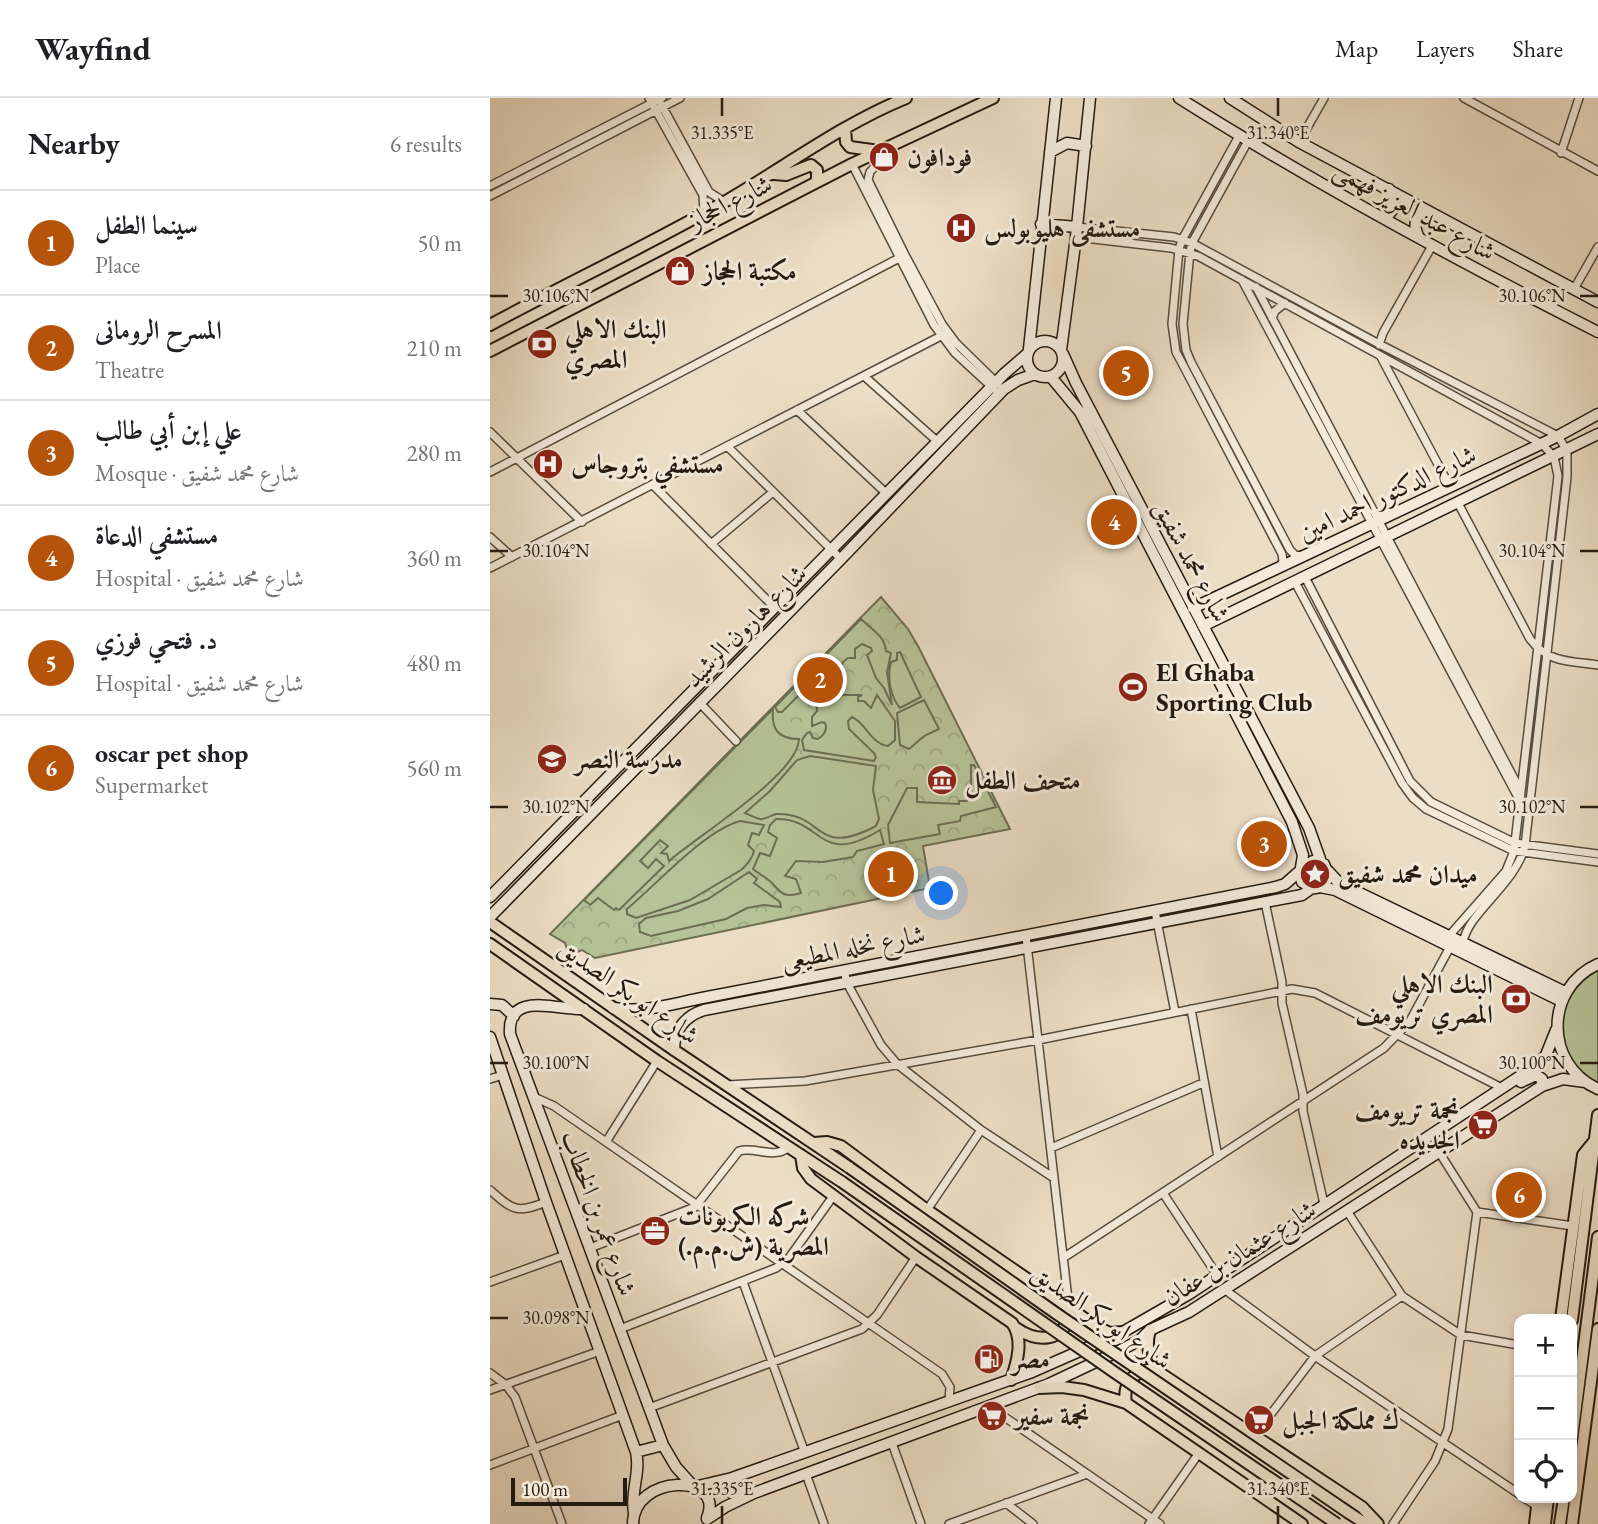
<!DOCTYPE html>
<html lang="en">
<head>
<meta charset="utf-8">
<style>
  body { margin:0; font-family:"EB Garamond",Amiri,serif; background:#f6f6f6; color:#202124 }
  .controls { position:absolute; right:21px; bottom:21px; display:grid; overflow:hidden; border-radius:14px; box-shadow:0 4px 10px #0003 }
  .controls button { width:63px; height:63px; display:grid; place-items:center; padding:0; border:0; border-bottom:2px solid #e0e0e0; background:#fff; color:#202124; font:35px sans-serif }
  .scale { position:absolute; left:21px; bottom:18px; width:116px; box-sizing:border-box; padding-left:7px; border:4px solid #241b11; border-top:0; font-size:19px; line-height:24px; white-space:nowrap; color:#241b11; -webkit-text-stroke:5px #f3eada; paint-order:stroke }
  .you { position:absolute; left:452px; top:796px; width:24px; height:24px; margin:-18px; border:5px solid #fff; border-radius:50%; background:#1a73e8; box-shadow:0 0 0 10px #1a73e833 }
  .badge { display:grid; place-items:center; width:46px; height:46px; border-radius:50%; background:#b45309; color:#fff; font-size:23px; font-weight:700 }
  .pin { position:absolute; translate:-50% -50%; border:4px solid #fff; box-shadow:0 2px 7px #0006 }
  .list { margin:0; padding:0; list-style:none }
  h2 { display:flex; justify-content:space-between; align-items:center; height:91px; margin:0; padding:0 28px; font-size:30px }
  h2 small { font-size:23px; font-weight:400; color:#757577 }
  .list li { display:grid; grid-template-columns:46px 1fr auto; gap:21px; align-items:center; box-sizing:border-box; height:105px; padding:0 28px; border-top:2px solid #e0e0e0 }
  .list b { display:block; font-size:26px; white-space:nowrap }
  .list p { margin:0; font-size:23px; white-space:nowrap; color:#757577 }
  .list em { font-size:23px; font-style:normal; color:#757577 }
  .icon { flex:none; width:38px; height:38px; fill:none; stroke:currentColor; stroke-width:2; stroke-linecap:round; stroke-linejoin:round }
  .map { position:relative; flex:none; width:1108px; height:1426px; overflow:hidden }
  header { display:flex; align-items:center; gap:42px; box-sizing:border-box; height:98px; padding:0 35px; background:#fff; border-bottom:2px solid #e0e0e0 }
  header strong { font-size:33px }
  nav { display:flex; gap:38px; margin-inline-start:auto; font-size:24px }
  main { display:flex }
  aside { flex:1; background:#fff }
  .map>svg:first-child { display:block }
  .forest { fill:url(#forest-crowns); stroke:#6d6e54; stroke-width:2 }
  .garden { fill:#b6c297; stroke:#6d6e54; stroke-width:2 }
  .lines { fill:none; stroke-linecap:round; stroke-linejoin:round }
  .street-casing { stroke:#564c3e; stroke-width:10 }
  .secondary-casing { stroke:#241b11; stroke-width:13 }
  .primary-casing { stroke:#241b11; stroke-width:14 }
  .street { stroke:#f3eada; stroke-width:7 }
  .secondary { stroke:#f3eada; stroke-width:10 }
  .primary { stroke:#ecdec6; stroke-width:10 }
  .primary-bridge-casing { stroke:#241b11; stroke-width:14; stroke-linecap:butt }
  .primary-bridge { stroke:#ecdec6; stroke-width:10 }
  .ticks { fill:none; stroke:#241b11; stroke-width:2.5 }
  .labels { text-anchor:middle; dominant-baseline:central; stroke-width:6; stroke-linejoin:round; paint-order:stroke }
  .poi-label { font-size:26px; font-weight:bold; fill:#241b11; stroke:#f3eada; text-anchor:start }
  .street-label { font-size:26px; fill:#241b11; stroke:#f3eada }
  .ticks-label { font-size:18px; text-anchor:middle; fill:#241b11; stroke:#f3eada; stroke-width:6; stroke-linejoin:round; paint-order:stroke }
</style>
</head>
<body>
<header>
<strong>Wayfind</strong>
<nav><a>Map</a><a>Layers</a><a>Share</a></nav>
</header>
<main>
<aside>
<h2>Nearby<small>6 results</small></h2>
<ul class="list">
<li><span class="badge">1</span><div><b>سينما الطفل</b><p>Place</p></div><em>50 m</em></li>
<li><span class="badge">2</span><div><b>المسرح الرومانى</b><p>Theatre</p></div><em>210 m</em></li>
<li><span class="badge">3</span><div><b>علي إبن أبي طالب</b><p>Mosque · شارع محمد شفيق</p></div><em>280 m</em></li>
<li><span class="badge">4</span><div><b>مستشفي الدعاة</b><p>Hospital · شارع محمد شفيق</p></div><em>360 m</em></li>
<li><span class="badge">5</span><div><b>د. فتحي فوزي</b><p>Hospital · شارع محمد شفيق</p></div><em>480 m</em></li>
<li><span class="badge">6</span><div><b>oscar pet shop</b><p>Supermarket</p></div><em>560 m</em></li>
</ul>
</aside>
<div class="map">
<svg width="1108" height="1426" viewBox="0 0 1108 1426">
  <defs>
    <pattern id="forest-crowns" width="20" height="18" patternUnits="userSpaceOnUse" patternTransform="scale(1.75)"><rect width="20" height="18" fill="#b6c297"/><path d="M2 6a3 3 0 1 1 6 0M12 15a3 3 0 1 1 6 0" fill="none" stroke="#9ca681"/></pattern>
  </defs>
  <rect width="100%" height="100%" fill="#ecdec6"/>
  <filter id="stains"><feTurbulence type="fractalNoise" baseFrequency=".00286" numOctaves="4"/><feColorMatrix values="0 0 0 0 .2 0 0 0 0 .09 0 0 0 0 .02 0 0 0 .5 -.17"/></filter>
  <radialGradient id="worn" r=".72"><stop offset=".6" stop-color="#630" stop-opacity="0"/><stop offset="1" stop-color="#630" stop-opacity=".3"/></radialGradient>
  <path class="forest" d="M391,499L418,531L428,548L520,731L433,748L440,790L105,860L92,852L87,854L77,851L75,845L60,836Z"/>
  <path class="garden" d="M371,521C381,531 395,538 396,553L401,555L397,574L402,607L394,590L386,580L377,557L382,553L381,550L372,546L365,551V560H358L353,564L351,571C334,568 318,575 318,594H312L292,614H288L285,609Z
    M410,554L431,599L410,610C400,598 397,579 401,564L407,562V555Z
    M320,595L331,596L338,602H342L353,597H372L368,599V603H374L381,610L387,597L405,623V642L398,648C381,646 376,625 362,619L358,623L359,631L384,655L386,659L384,663L314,652L312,642L317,635L320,634L323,640L328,641C334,637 338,632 335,625L332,624L322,628V619L327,613L326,604Z
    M434,602L449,631L434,638L419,651L410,647L407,615Z
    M283,611C281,631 288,641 309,641C309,676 206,739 179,763L177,756L171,755L178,748L170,742L150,763L158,770L166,761L174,768L129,812L126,810L124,812L108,800L100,807L94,802Z
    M320,658L386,668L383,692L389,721L386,728C324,761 335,714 286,716C268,723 274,723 255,715L280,693L307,662Z
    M481,667H484L506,709L471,718L470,723L448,727L450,736L400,745L398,727L417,690H427V704L469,706V703H477L478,691L481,690Z
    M286,721C333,720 328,770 390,732L394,746L367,753L363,759L333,764L306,763L295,778L306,781L311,795C296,800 291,796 282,785C277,780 269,776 263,771L270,755L280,758L287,740L278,734L280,727Z
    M250,723L274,727L269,737L262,735L258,747L264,753C262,761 258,766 251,772L200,802L146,820L137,816V811C167,786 214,733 250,723Z
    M259,774L267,781L264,785L290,804L291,809L274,807L257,810L236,821L161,838L150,834L149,826L156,820L188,813L218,801Z
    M1108,872V985C1059,959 1060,899 1108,872Z"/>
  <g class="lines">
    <g class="street-casing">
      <path id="street" d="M159,0L213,97L214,115
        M974,0L1108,73
        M171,6L219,94L234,104
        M749,38L692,142L689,151L682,226L686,254L693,267L792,456L793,463L790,469
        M758,43L702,145L700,154L693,226L696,252L701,264L800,452L805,457L812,458
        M809,44L834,0
        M388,55V65L380,74L378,82L415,157L452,226L466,245L508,286
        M1071,55L1089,0
        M362,66L444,227L465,255L504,291
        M0,88L172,0
        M0,98L190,0
        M587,129L684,139L702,145L889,246L1068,338L1077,353V379L1035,748C1025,787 977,815 973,845
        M586,139L681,150L708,158L1052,346L1064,359L1068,378L1024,753L1016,773L959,838
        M752,182L1030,703
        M766,189L1030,692
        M1084,191L1108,149
        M782,220L785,213L795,205
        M889,247L893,235L943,146
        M891,259L960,389
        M374,278L448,344
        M307,312L397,396
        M0,334L92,424
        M237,348L351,461
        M0,374L415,157
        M163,387L285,510
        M968,405L1040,541C1058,565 1080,563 1108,567
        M0,439L22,459
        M221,446L283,394
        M0,470L451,238
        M815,479L920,683L941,704L1025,745L1108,756
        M805,484L912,685L923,700L936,711L1024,753L1108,764
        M209,604L246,643
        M775,804L792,884V905L813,996V1013L834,1106
        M665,813L685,914
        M536,838L579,1210
        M354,872L357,885L391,947L407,966L491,1032L564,1080
        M701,911L728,1059
        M0,981L13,977
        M237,987L315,983L548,942L802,891L825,895L1012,990
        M44,999L64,1008L452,1276L460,1289L459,1304
        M116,1044L167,963
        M561,1050L713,985
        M949,1054L987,1114L1083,1128
        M0,1092C23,1112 26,1116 56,1104
        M673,1095L727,1177
        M437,1112L491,1032
        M857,1113L912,1198L971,1237L1029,1247
        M100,1150L205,1109L249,1053C265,1048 284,1062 299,1049
        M573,1160L894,950L920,923L960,849
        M0,1184L75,1157
        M253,1184L315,1355
        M734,1191L825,1258L1029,1396
        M130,1231L286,1170L299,1160L344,1097
        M0,1275L16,1287L25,1299L72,1426
        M0,1292L110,1253
        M500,1309L670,1426
        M159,1310L372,1231L387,1217L426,1159
        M765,1337L825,1258L912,1198
        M402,1345L431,1426
        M0,1367L133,1317
        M316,1376L334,1426
        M1034,1400L1047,1408
        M516,1405L543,1426
        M459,1426L597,1376
        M659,1426L709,1355
        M903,1426L945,1363L958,1331L987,1114"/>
    </g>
    <g class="secondary-casing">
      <path id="secondary" d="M689,0C824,85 966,162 1108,234
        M740,0L809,44L1108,204
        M560,54L577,45L596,48
        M896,120L904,110L903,97L899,91
        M551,126L587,129
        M928,138C923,126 925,119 936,112
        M537 261a18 18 0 1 1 36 0a18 18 0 1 1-36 0Z
        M539,251L566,0
        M571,252L586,139L600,0
        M573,256L586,285L819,730L831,764
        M561,279L590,314L802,724L813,757L810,776L812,784L822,790C831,791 837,786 838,777L834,766L823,763L813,769
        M703,510L1068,338L1108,316
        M713,528L1108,336
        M838,773L849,785L1075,894
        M830,789L845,792L1071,903
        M0,799L514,276L537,256
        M0,819L351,461L514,291L528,282L545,276
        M1108,866C1054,890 1054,967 1108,991
        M0,906L12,907L24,918
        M123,910C155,915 181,906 212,900L786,789L795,786L811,772
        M94,911C68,913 17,891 20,936L173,1347L186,1369L204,1389L242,1380L542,1274L633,1234L699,1196L1047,967L1056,957L1066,932
        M0,939L56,1104L146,1354C151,1375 140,1394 144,1415
        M184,952C184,932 195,918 214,912L812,797L822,790
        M1031,984L1046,977L1052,981V988
        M146,1354L173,1347
        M242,1380L238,1386L239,1393L245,1395H258
        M217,1421L235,1409L264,1395L559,1286L631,1252L650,1242L660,1232L699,1214L1052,988L1073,981L1095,984
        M143,1426C143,1376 236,1374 217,1420"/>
    </g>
    <g class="primary-casing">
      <path id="primary" d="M355,30L356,44L360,49L382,52L388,55
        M284,76L296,77L321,67L327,72V84
        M0,227C78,185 158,147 236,103C295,69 352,26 416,0
        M0,253L362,66L503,0
        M0,824L184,952L360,1070
        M0,846L167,963L352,1084
        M324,1045L337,1044L351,1048L437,1112L607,1229L620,1235L633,1234
        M311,1057L313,1070L321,1081L426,1159L522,1225C534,1241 527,1265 521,1282
        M1071,1221L1093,1057L1106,1041
        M1082,1222L1108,1017
        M526,1230C546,1244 575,1246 579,1215
        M660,1232C655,1249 659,1262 670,1275L872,1409L888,1426
        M549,1290L572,1289L594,1292L636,1305L812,1426
        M636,1305C633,1288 640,1276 658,1272
        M1082,1340L1108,1139
        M859,1415L876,1426
        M1045,1426L1048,1400
        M1055,1426L1058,1400
        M1070,1426L1074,1400
        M1082,1426L1108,1231"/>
    </g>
    <use href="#street" class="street"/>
    <use href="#secondary" class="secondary"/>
    <use href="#primary" class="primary"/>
    <g class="primary-bridge-casing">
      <path id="primary-bridge" d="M360,1070L567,1216L859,1415
        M352,1084L624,1274L847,1426"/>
    </g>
    <use href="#primary-bridge" class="primary-bridge"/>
  </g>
  <path class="ticks" d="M232,0V18M788,0V18M0,198H18M1090,198H1108M0,453H18M1090,453H1108M0,709H18M1090,709H1108M0,965H18M1090,965H1108M0,1220H18M232,1408V1426M788,1408V1426"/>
  <defs>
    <g id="shop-disc" transform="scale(1.575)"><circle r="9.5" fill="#8f2418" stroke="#f3eada"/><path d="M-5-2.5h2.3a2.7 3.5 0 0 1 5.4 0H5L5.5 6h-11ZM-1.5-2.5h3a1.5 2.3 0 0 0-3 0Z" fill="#fff"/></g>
    <g id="hospital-disc" transform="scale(1.575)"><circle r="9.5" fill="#8f2418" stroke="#f3eada"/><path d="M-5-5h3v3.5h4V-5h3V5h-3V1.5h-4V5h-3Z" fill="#fff"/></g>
    <g id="bank-disc" transform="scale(1.575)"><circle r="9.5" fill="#8f2418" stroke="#f3eada"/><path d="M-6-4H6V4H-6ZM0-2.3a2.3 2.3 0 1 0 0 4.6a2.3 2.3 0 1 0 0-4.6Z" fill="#fff"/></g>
    <g id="stadium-disc" transform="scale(1.575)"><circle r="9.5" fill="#8f2418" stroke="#f3eada"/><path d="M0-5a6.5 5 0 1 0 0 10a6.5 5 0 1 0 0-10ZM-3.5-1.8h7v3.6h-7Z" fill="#fff"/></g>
    <g id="school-disc" transform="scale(1.575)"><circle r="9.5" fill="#8f2418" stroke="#f3eada"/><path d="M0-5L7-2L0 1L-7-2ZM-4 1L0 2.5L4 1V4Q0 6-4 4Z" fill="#fff"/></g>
    <g id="museum-disc" transform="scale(1.575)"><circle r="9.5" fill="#8f2418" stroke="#f3eada"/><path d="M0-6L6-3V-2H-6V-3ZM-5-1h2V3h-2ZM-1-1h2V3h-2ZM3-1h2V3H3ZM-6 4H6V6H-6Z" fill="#fff"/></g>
    <g id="sight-disc" transform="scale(1.575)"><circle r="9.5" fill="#8f2418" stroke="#f3eada"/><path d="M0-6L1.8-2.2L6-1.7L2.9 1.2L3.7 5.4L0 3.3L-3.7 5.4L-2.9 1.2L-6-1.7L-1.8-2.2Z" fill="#fff"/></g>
    <g id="supermarket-disc" transform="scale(1.575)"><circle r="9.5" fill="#8f2418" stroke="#f3eada"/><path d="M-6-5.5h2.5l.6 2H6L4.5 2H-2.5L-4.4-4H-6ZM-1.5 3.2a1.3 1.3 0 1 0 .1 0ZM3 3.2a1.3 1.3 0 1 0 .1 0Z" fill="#fff"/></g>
    <g id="office-disc" transform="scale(1.575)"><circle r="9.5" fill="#8f2418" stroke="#f3eada"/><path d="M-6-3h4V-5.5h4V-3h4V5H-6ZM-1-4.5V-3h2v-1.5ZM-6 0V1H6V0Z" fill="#fff"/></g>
    <g id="fuel-disc" transform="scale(1.575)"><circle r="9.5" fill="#8f2418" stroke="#f3eada"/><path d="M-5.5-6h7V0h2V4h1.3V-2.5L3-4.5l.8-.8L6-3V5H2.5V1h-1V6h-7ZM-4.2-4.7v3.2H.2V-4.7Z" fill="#fff"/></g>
  </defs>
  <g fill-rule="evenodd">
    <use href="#shop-disc" x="394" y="59"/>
    <use href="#hospital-disc" x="471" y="130"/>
    <use href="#shop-disc" x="190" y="173"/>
    <use href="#bank-disc" x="52" y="246"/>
    <use href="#hospital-disc" x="58" y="366"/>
    <use href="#stadium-disc" x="643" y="589"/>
    <use href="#school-disc" x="62" y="661"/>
    <use href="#museum-disc" x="452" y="682"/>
    <use href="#sight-disc" x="825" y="776"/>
    <use href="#bank-disc" x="1026" y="901"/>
    <use href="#supermarket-disc" x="993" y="1027"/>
    <use href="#office-disc" x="165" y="1133"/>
    <use href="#fuel-disc" x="499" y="1261"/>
    <use href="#supermarket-disc" x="502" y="1318"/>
    <use href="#supermarket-disc" x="769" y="1322"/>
  </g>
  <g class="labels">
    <g class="poi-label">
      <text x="417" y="59">فودافون</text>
      <text x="494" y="130">مستشفى هليوبولس</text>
      <text x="213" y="173">مكتبة الحجاز</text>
      <text x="75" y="231">البنك الاهلي<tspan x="75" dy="30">المصري</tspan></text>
      <text x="81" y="366">مستشفي بتروجاس</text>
      <text x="666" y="574">El Ghaba<tspan x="666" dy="30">Sporting Club</tspan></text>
      <text x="85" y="661">مدرسة النصر</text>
      <text x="475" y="682">متحف الطفل</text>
      <text x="848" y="776">ميدان محمد شفيق</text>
      <text x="1003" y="886" text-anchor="end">البنك الاهلي<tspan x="1003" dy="30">المصري تريومف</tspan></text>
      <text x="970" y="1012" text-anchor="end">نجمة تريومف<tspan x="970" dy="30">الجديده</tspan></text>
      <text x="188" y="1118">شركه الكربونات<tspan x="188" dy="30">المصرية (ش.م.م.)</tspan></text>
      <text x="522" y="1261">مصر</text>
      <text x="525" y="1318">نجمة سفير</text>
      <text x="792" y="1322">ك مملكة الجبل</text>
    </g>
    <g class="street-label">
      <text transform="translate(240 104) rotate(-27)">شارع الحجاز</text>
      <text transform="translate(925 112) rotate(29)">شارع عبد العزيز فهمى</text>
      <text transform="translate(897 395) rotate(-25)">شارع الدكتور احمد امين</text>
      <text transform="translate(702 463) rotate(62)">شارع محمد شفيق</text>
      <text transform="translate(255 528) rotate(-45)">شارع هارون الرشيد</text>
      <text transform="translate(363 849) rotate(-11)">شارع نخله المطيعى</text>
      <text transform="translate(139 893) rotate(35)">شارع ابو بكر الصديق</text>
      <text transform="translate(109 1115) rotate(70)">شارع عمر بن الخطاب</text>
      <text transform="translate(749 1155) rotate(-32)">شارع عثمان بن عفان</text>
      <text transform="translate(612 1218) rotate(35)">شارع ابو بكر الصديق</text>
    </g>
  </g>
  <g class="ticks-label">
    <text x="232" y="41">31.335°E</text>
    <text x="788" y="41">31.340°E</text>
    <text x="66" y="204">30.106°N</text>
    <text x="1042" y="204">30.106°N</text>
    <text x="66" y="459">30.104°N</text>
    <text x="1042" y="459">30.104°N</text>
    <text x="66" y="715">30.102°N</text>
    <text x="1042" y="715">30.102°N</text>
    <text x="66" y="971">30.100°N</text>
    <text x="1042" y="971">30.100°N</text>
    <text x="66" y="1226">30.098°N</text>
    <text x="232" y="1397">31.335°E</text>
    <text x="788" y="1397">31.340°E</text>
  </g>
  <rect width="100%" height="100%" filter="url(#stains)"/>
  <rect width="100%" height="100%" fill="url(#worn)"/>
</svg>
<div class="controls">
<button>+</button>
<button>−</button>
<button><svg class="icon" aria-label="locate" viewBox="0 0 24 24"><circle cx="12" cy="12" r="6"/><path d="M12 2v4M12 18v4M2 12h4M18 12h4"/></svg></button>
</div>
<div class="scale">100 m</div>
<div class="you"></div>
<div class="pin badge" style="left:401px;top:776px">1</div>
<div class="pin badge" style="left:330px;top:582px">2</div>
<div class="pin badge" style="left:774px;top:746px">3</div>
<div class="pin badge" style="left:624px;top:424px">4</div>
<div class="pin badge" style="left:636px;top:275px">5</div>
<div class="pin badge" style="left:1029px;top:1097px">6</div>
</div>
</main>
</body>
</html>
